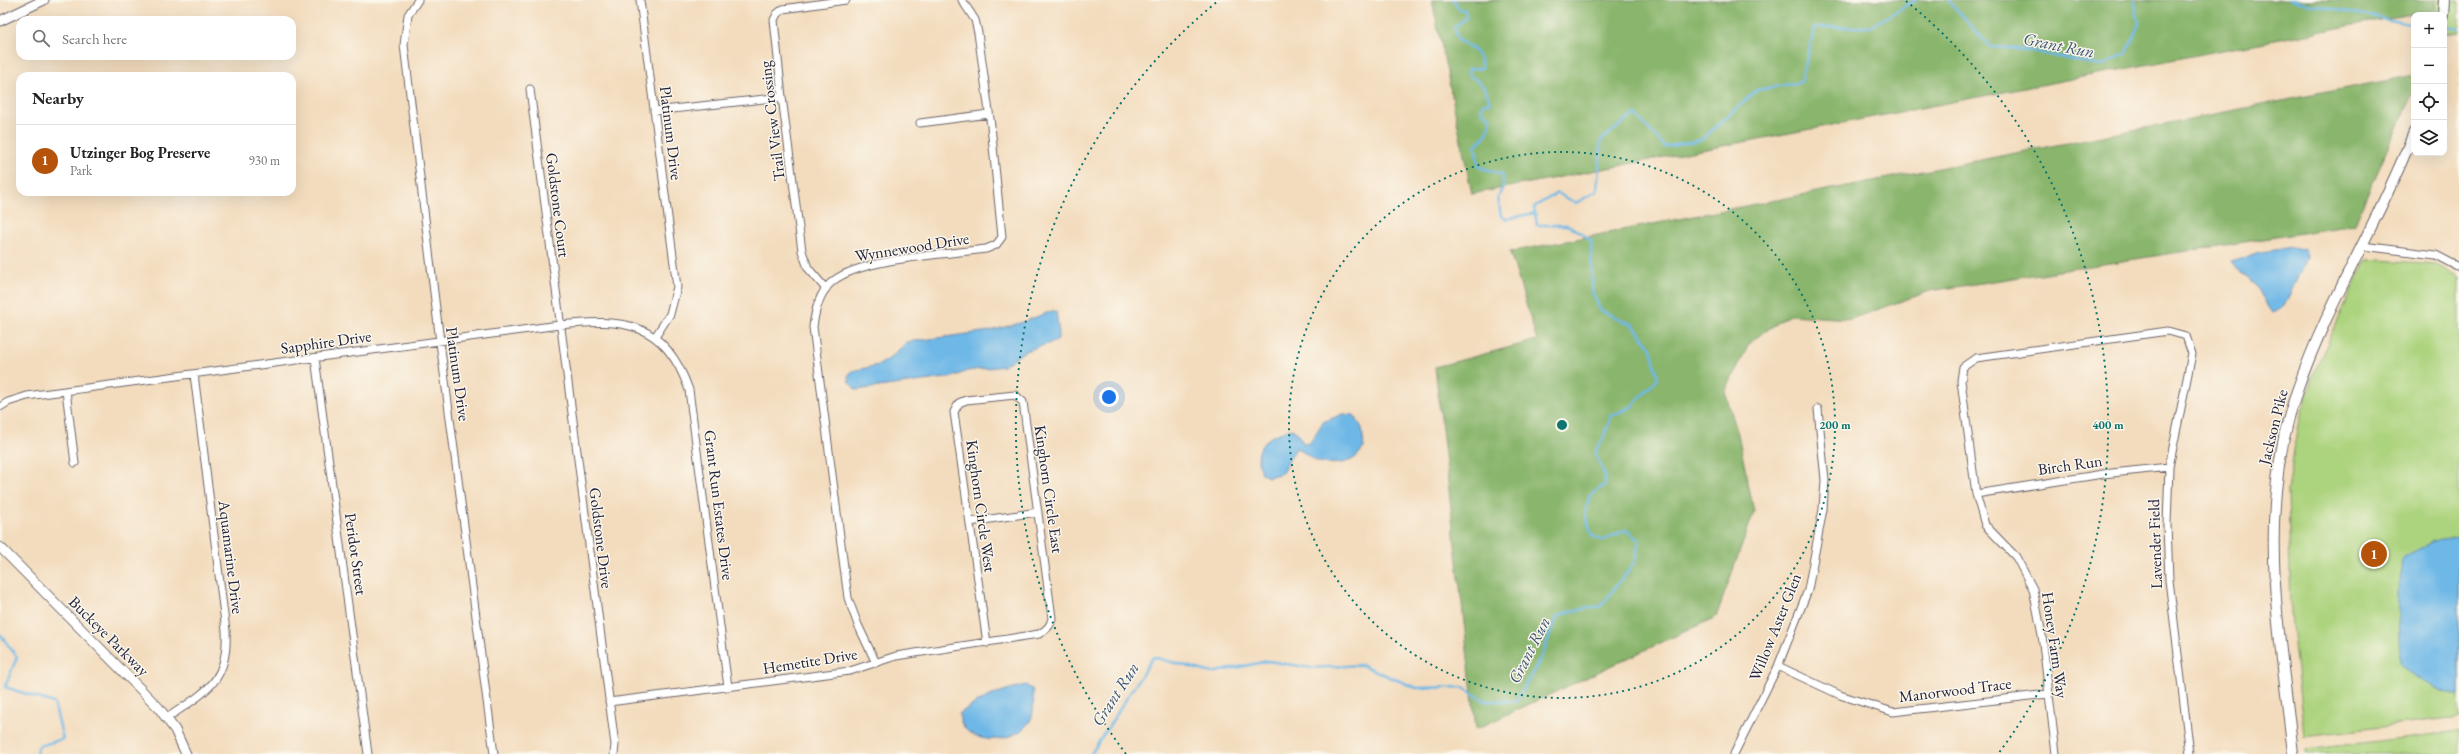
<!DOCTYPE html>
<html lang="en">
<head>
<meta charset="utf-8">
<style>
  body { margin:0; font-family:"EB Garamond",serif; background:#f2f2f2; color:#222 }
  .controls { position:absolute; right:12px; top:12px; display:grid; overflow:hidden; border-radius:8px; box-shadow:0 4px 16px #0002 }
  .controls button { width:36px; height:36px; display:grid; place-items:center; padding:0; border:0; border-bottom:1px solid #e0e0e0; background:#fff; color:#222; font:20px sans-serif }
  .you { position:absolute; left:1109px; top:397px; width:14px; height:14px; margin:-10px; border:3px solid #fff; border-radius:50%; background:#1a73e8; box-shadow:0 0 0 6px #1a73e833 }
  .badge { display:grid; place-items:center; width:26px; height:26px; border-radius:50%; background:#b45309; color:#fff; font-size:13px; font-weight:700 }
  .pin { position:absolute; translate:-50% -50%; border:2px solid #fff; box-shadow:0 1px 4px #0006 }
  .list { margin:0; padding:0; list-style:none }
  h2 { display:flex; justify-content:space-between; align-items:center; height:52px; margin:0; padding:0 16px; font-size:17px }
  h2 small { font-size:13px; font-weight:400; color:#767676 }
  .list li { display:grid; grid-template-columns:26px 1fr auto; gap:12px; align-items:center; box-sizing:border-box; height:72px; padding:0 16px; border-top:1px solid #e0e0e0 }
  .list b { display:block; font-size:15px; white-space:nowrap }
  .list p { margin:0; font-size:13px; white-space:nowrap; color:#767676 }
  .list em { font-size:13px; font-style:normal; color:#767676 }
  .icon { flex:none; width:22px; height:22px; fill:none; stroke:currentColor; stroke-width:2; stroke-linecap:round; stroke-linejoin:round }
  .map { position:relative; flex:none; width:2459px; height:754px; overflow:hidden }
  .search { position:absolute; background:#fff; box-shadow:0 4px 16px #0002; left:16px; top:16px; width:280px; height:44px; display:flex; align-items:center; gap:10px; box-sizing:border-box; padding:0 14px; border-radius:12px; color:#767676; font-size:15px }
  .panel { position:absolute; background:#fff; box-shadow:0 4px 16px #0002; left:16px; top:72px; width:280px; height:124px; border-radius:12px }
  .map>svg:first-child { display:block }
  .green { fill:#acd37d; stroke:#677a5c }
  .forest { fill:#89b56c; stroke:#566c54 }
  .water { fill:#6eb8e7; stroke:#486d91 }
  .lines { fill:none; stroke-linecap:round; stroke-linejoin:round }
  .stream { stroke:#6eb8e7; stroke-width:2.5 }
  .minor-casing { stroke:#6b6368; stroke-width:9 }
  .tertiary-casing { stroke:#6b6368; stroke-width:11 }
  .secondary-casing { stroke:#6b6368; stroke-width:12 }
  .minor { stroke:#fff; stroke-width:7 }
  .tertiary { stroke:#fff; stroke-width:9 }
  .secondary { stroke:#fff; stroke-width:10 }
  .ring { fill:none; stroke:#0f766e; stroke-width:2; stroke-dasharray:2 4 }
  .labels { text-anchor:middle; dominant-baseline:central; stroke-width:3; stroke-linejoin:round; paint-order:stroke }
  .street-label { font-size:16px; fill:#22223b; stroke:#fbf7ec }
  .water-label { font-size:17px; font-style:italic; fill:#3d5677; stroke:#fbf7ec }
  .centre { fill:#0f766e; stroke:#fbf7ec; stroke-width:2 }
  .ring-label { font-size:12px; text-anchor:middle; font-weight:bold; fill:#0f766e; stroke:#fbf7ec; stroke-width:3; stroke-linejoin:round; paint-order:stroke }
</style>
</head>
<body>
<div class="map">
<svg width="2459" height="754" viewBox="0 0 2459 754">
  <rect width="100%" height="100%" fill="#fbf7ec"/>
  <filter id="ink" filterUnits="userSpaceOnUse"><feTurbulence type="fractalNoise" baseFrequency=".025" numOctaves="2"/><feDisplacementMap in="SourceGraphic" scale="8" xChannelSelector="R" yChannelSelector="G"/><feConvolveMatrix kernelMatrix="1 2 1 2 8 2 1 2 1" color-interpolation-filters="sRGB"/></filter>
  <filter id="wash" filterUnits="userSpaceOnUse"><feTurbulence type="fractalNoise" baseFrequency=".012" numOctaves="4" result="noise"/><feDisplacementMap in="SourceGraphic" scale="16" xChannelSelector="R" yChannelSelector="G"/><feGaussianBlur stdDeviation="0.9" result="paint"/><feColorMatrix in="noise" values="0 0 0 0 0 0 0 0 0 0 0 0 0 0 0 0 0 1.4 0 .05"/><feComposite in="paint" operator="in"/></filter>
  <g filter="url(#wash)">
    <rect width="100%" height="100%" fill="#f3dcbd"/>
    <path class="green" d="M2435,0H2459V32L2444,34V15H2437Z
      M2366,259L2437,264L2459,278V718L2304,736L2291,616L2288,491L2297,429L2313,375Z
      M2459,731V754H2305V750Z"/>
    <path class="forest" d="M1432,0H2435L2437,9L1472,194Z
      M2414,75V90L2354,225L1930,291L1851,319L1789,315L1750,342L1725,392L1738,434L1754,512L1716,617L1476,729L1435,367L1537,340L1510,252Z"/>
    <path class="water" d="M2292,247L2305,249L2307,258L2283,308L2273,313C2260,303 2259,278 2240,273L2232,262L2256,253Z
      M1052,311H1056L1059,333L1057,341L1025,351L1003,366L967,371L953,377L856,390L849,382L848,376L852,371L879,365L889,359L907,342L990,331L1020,323Z
      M1343,414L1354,415L1362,428L1364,448C1361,451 1357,457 1353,459C1344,465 1324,465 1314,460C1307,456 1304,451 1296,448L1282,473L1268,477L1261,473C1251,446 1268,435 1292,429L1299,434L1302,442L1309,444L1323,422Z
      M2459,538V695C2436,693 2416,677 2400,662C2399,624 2394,592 2404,556L2434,541Z
      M1026,685L1033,690C1033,700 1035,713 1030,721C1015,746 962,747 959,714C979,699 1001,690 1026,685Z"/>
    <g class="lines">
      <path class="stream" d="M1454,0L1459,9L1465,10L1466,18L1454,27L1458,40C1471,46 1480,53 1482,68L1469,69L1468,75C1481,82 1488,88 1489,103L1482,104L1481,110L1490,118C1491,130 1486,138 1475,145L1479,167L1502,174L1503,186L1498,198L1501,216L1506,219L1535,213
        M1948,0L1990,47L2016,48L2101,66L2127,53L2139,23L2134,0
        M2290,0L2414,25
        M2444,27L2459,29
        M0,634L17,657L5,687L54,703L63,739L39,746L36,754
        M1091,754L1153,657L1212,673L1268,661L1311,668L1362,665L1416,688L1462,687L1485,701H1516L1541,658L1557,617L1571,611L1601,606L1635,562L1639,540L1626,530L1603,540L1592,536L1585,513L1590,495L1605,485L1604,474L1595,453L1605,435L1611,416L1631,407L1658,378L1651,348L1633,325L1600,310L1592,291L1591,240L1568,225H1537L1534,207L1557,193L1576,203L1597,191L1601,140L1635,114L1665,147L1701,140L1757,90L1801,82L1815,27H1869L1916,0"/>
    </g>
  </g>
  <g filter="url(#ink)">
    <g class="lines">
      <g class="minor-casing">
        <path id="minor" d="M418,0L408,15L404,45L441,350L494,754
          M640,0L677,287L670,314L655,337
          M530,89L615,745L614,754
          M654,111L782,97
          M920,123L989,114
          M2363,246L2436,255L2459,267
          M826,289L808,268L802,251L782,97L774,20L777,14L783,9L846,0
          M315,358L368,754
          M66,391L75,463
          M0,407L8,402L27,396L559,325C624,318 665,321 689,390L728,687
          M1976,494L2103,474L2169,467
          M970,522L1038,512
          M876,663L858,625L848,598L813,327C815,311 819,292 833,281C862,258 948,254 986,249L996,245L1002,237L991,126L978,33L975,20L962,0
          M1778,666L1840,695L1893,712L2048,694
          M609,702L850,671L896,656L1039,634C1046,630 1051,626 1052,618L1023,402L1015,395L966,400L959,403L954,412L987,643
          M167,718C206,691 229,682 226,631L194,374
          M1734,754L1778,666L1808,590L1823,509L1825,480L1818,409
          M2056,754L2042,635L2033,589L2016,557L1985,525L1976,494L1961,381L1963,367L1976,358L2168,331L2186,336L2192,354L2169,467L2167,525L2169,580L2190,754"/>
      </g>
      <g class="tertiary-casing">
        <path id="tertiary" d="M0,21L44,0
          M0,547L159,708L175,730L186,754"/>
      </g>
      <g class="secondary-casing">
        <path id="secondary" d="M2443,15L2444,0
          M2293,754C2280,630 2255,513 2297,391C2328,301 2380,220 2414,132"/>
      </g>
      <use href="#minor" class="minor"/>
      <use href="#tertiary" class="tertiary"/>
      <use href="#secondary" class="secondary"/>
    </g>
  </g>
  <g class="ring">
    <circle cx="1562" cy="425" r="273"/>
    <path d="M1126 754A546 546 0 0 1 1218 1M1906 1A546 546 0 0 1 1998 754"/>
  </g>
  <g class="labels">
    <g class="street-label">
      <text transform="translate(772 121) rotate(-97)">Trail View Crossing</text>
      <text transform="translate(671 133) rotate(83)">Platinum Drive</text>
      <text transform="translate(558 205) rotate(83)">Goldstone Court</text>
      <text transform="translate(912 247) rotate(-9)">Wynnewood Drive</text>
      <text transform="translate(326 342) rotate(-8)">Sapphire Drive</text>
      <text transform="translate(458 374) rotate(82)">Platinum Drive</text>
      <text transform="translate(2273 427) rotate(-76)">Jackson Pike</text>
      <text transform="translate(2070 465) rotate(-8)">Birch Run</text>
      <text transform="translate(1049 489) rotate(82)">Kinghorn Circle East</text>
      <text transform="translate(719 505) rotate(83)">Grant Run Estates Drive</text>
      <text transform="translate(981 506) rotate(82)">Kinghorn Circle West</text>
      <text transform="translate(601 538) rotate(83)">Goldstone Drive</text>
      <text transform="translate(2155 544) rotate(-92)">Lavender Field</text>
      <text transform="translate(356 554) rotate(82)">Peridot Street</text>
      <text transform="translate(231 557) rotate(83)">Aquamarine Drive</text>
      <text transform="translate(1775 627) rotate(-68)">Willow Aster Glen</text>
      <text transform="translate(109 636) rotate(45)">Buckeye Parkway</text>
      <text transform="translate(2055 645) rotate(82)">Honey Farm Way</text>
      <text transform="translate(810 661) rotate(-9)">Hemetite Drive</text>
      <text transform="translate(1955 690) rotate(-7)">Manorwood Trace</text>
    </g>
    <g class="water-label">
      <text transform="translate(2059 45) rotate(11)">Grant Run</text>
      <text transform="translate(1529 650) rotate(-63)">Grant Run</text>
      <text transform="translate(1115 694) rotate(-57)">Grant Run</text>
    </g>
  </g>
  <circle cx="1562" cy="425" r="6" class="centre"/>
  <g class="ring-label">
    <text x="1835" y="429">200 m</text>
    <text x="2108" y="429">400 m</text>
  </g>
</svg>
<div class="controls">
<button>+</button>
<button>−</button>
<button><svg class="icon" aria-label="locate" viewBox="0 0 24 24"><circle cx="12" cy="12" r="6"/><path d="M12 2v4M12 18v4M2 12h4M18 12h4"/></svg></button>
<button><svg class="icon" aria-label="layers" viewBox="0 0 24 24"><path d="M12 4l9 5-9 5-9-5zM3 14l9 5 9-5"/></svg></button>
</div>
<div class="you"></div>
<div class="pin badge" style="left:2374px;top:554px">1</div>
<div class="search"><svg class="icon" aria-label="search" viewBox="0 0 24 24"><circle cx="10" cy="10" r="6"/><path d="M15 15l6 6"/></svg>Search here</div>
<section class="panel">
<h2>Nearby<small></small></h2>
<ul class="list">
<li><span class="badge">1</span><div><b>Utzinger Bog Preserve</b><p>Park</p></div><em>930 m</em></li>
</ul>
</section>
</div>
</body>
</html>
